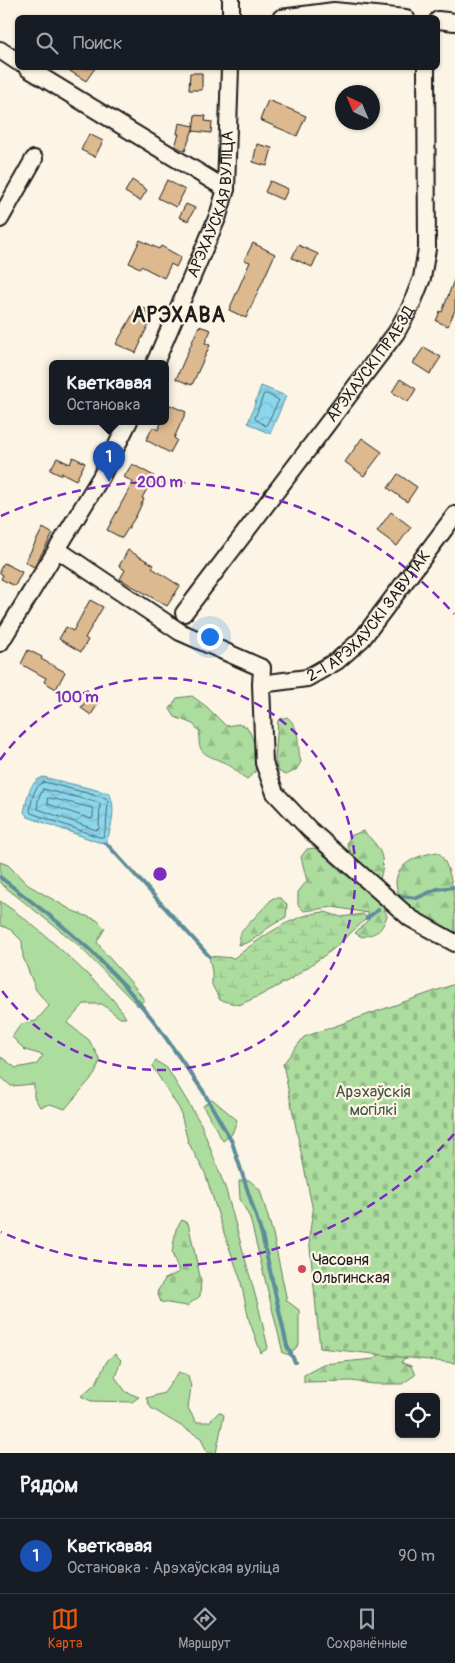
<!DOCTYPE html>
<html lang="ru">
<head>
<meta charset="utf-8">
<style>
  body { margin:0; font-family:Pangolin,sans-serif; background:#242831; color:#f1f3f6 }
  .controls { position:absolute; right:15px; bottom:15px; display:grid; overflow:hidden; border-radius:8px; box-shadow:0 1px 4px #0004 }
  .controls button { width:45px; height:45px; display:grid; place-items:center; padding:0; border:0; border-bottom:1px solid #363941; background:#171b24; color:#f1f3f6; font:25px sans-serif }
  .compass { position:absolute; left:335px; top:85px; width:45px; height:45px; border-radius:50%; background:#171b24; box-shadow:0 1px 4px #0004; rotate:316deg }
  .you { position:absolute; left:209px; top:636px; width:18px; height:18px; margin:-12px; border:4px solid #fff; border-radius:50%; background:#1a73e8; box-shadow:0 0 0 8px #1a73e833 }
  .badge { display:grid; place-items:center; width:32px; height:32px; border-radius:50%; background:#ea580c; color:#fff; font-size:16px; font-weight:700 }
  .pin { position:absolute; translate:-50% -41px; filter:drop-shadow(0 1px 2px #0008) }
  .pin::after { content:''; position:absolute; top:26px; width:18px; height:15px; background:inherit; clip-path:polygon(0 0,100% 0,50% 100%) }
  .popup { position:absolute; left:49px; top:360px; width:120px; height:65px; box-sizing:border-box; display:grid; place-content:center; border-radius:8px; background:#171b24; filter:drop-shadow(0 1px 4px #0005); font-size:16px; white-space:nowrap; color:#9ea1a6 }
  .popup b { font-size:19px; color:#f1f3f6 }
  .popup::after { content:''; position:absolute; left:50%; top:100%; margin-left:-10px; border:10px solid transparent; border-top-color:#171b24 }
  .list { margin:0; padding:0; list-style:none }
  h2 { display:flex; justify-content:space-between; align-items:center; height:65px; margin:0; padding:0 20px; font-size:21px }
  h2 small { font-size:16px; font-weight:400; color:#9ea1a6 }
  .list li { display:grid; grid-template-columns:32px 1fr auto; gap:15px; align-items:center; box-sizing:border-box; height:75px; padding:0 20px; border-top:1px solid #363941 }
  .list b { display:block; font-size:19px; white-space:nowrap }
  .list p { margin:0; font-size:16px; white-space:nowrap; color:#9ea1a6 }
  .list em { font-size:16px; font-style:normal; color:#9ea1a6 }
  .icon { flex:none; width:28px; height:28px; fill:none; stroke:currentColor; stroke-width:2; stroke-linecap:round; stroke-linejoin:round }
  .map { position:relative; flex:none; width:455px; height:1453px; overflow:hidden }
  .search { position:absolute; background:#171b24; box-shadow:0 1px 4px #0004; left:15px; right:15px; top:15px; height:55px; display:flex; align-items:center; gap:12px; box-sizing:border-box; padding:0 18px; border-radius:8px; color:#9ea1a6; font-size:19px }
  .sheet { height:140px; background:#171b24 }
  nav { display:flex; justify-content:space-around; align-items:center; box-sizing:border-box; height:70px; border-top:1px solid #363941; background:#171b24; font-size:14px; color:#9ea1a6 }
  nav a { display:grid; justify-items:center; gap:2px }
  nav .on { color:#ea580c }
  .map>svg:first-child { display:block }
  .green { fill:#acdd9e; stroke:#647c5d }
  .forest { fill:url(#forest-firs); stroke:#647c5d }
  .wetland { fill:url(#wetland-marsh); stroke:#647c5d }
  .cemetery { fill:url(#cemetery-stones); stroke:#647c5d }
  .water { fill:url(#water-waves); stroke:#5f8c99 }
  .lines { fill:none; stroke-linecap:round; stroke-linejoin:round }
  .shore { stroke:#49676f; stroke-width:1 }
  .stream { stroke:#5f8c99; stroke-width:4 }
  .building { fill:#ddb98f; stroke:#1c1c1c }
  .street-casing { stroke:#1c1c1c; stroke-width:20 }
  .street { stroke:#fcf5e5; stroke-width:16 }
  .ring { fill:none; stroke:#7b2cbf; stroke-width:2.5; stroke-dasharray:9 6 }
  .poi-dot { fill:#d1495b; stroke:#fcf5e5; stroke-width:2 }
  .labels { text-anchor:middle; dominant-baseline:central; stroke-width:4.5; stroke-linejoin:round; paint-order:stroke }
  .street-label { font-size:16px; fill:#1c1c1c; stroke:#fcf5e5 }
  .park-label { font-size:16px; fill:#475643; stroke:#fcf5e5 }
  .poi-label { font-size:16px; fill:#1c1c1c; stroke:#fcf5e5; text-anchor:start }
  .district-label { font-size:21px; font-weight:bold; letter-spacing:1px; fill:#1c1c1c; stroke:#fcf5e5 }
  .centre { fill:#7b2cbf; stroke:#fcf5e5; stroke-width:2.5 }
  .ring-label { font-size:15px; text-anchor:middle; font-weight:bold; fill:#7b2cbf; stroke:#fcf5e5; stroke-width:4.5; stroke-linejoin:round; paint-order:stroke }
</style>
</head>
<body>
<div class="map">
<svg width="455" height="1453" viewBox="0 0 455 1453">
  <defs>
    <pattern id="forest-firs" width="22" height="20" patternUnits="userSpaceOnUse" patternTransform="scale(1.25)"><rect width="22" height="20" fill="#acdd9e"/><path d="M5 1l3.5 6h-7zM16 11l3.5 6h-7z" fill="#93bd88"/></pattern>
    <pattern id="wetland-marsh" width="20" height="14" patternUnits="userSpaceOnUse" patternTransform="scale(1.25)"><rect width="20" height="14" fill="#acdd9e"/><path d="M1 5h8M5 5V1M11 12h8M15 12V8" fill="none" stroke="#93bd88"/></pattern>
    <pattern id="cemetery-stones" width="16" height="16" patternUnits="userSpaceOnUse" patternTransform="scale(1.25)"><rect width="16" height="16" fill="#acdd9e"/><path d="M2 7V4a2 2 0 0 1 4 0v3zM10 15v-3a2 2 0 0 1 4 0v3z" fill="#93bd88"/></pattern>
    <pattern id="water-waves" width="16" height="10" patternUnits="userSpaceOnUse" patternTransform="scale(1.25)"><rect width="16" height="10" fill="#8cd7ec"/><path d="M0 5q4-4 8 0t8 0" fill="none" stroke="#78b8ca"/></pattern>
  </defs>
  <rect width="100%" height="100%" fill="#fcf5e5"/>
  <filter id="ink" filterUnits="userSpaceOnUse"><feTurbulence type="fractalNoise" baseFrequency=".02" numOctaves="2"/><feDisplacementMap in="SourceGraphic" scale="10" xChannelSelector="R" yChannelSelector="G"/><feConvolveMatrix kernelMatrix="1 2 1 2 8 2 1 2 1" color-interpolation-filters="sRGB"/></filter>
  <g filter="url(#ink)">
    <path class="green" d="M0,862L8,865L28,885L73,911L97,920L105,928L97,942C111,963 131,979 144,1000L138,1006L76,943L0,883Z
      M0,901C33,923 62,950 91,978C104,990 117,1002 126,1018H120L102,1004H84L67,1023L89,1040L100,1060L95,1074L65,1109L50,1104L40,1107L34,1097V1084L11,1086L0,1076L1,1057L16,1068L37,1064L43,1055L25,1050L12,1037L21,1024L36,1021L49,1006L36,990L23,957L22,941L11,930L0,925Z
      M156,1061L167,1068L201,1124L226,1190L259,1309L268,1348L261,1353L249,1320L240,1278L224,1233L205,1173L188,1142L180,1110L152,1066Z
      M212,1099L237,1120L232,1134L223,1141L203,1106Z
      M249,1180L260,1190L273,1234L287,1301L299,1310V1344L290,1355L283,1353L250,1218L240,1199L239,1181Z
      M115,1354L121,1360L115,1377L126,1392L139,1397L132,1402L91,1401L81,1396L96,1383L107,1361Z
      M179,1372L188,1375L191,1387L188,1408L196,1422H209L219,1412L224,1415L216,1453H207L201,1438L151,1408L146,1398L164,1393Z"/>
    <path class="forest" d="M192,696L207,707L226,726L239,724L247,727C256,743 258,755 255,772L247,779C239,775 235,768 227,764C210,755 195,756 200,732L193,724L175,717L170,709L177,698Z
      M287,717C302,729 296,745 301,762L296,770L286,775L278,771L275,760L278,720Z
      M363,831C379,846 387,856 380,879L374,881L356,865L347,844L350,836Z
      M315,848C325,855 333,864 342,872C359,885 380,896 387,916C381,932 378,933 362,937L355,933L370,918L368,913L333,907L304,911L298,905V892L307,881L301,857L307,849Z
      M438,852C455,869 455,911 455,936L444,926L432,923L404,909C401,901 396,890 396,882C397,862 422,854 438,852Z
      M273,898H280L287,904L286,917C281,920 276,923 271,926C260,933 252,944 238,945L241,932Z
      M182,1220L188,1223L201,1281L200,1296L187,1306L161,1302L157,1292L165,1279L179,1272L172,1253L176,1229Z
      M390,1347L414,1356L403,1359L402,1363L411,1366L415,1375L402,1384H374L351,1381L304,1382V1374L323,1364L374,1359Z"/>
    <path class="wetland" d="M325,912L341,917L363,914L367,918L332,950L291,979L259,996L239,1005L220,1000L212,985V972L209,956L234,958C260,939 291,914 325,912Z"/>
    <path class="cemetery" d="M455,984V1363L320,1348L309,1237L313,1211L283,1064L304,1037Z"/>
    <path class="water" d="M261,386L286,396L270,434L248,423Z
      M43,777L109,793C117,807 111,829 106,843L98,842L28,817L24,812C28,797 28,783 43,777Z"/>
    <g class="lines">
      <path class="shore" d="M264,394H267L279,400L266,426L255,419Z
        M44,782L106,798L108,802L106,828L103,837H99L31,813L30,810C32,800 33,786 44,782Z
        M43,789L100,803L99,829L96,830L38,809C36,803 40,794 43,789Z
        M50,798L92,808L93,810V818L90,819L48,804L47,799Z"/>
      <path class="stream" d="M106,843L209,956
        M0,877L59,923L90,950L125,986L154,1021L203,1091L232,1142L250,1198L262,1235L287,1346L295,1362
        M393,899L399,896L417,898L437,889L455,887
        M367,918L378,910"/>
    </g>
    <path class="building" d="M65,68H95L86,81Z
      M190,73H202V90H189Z
      M268,100L306,116L297,136L260,120Z
      M195,115L206,116L205,121L212,122L211,133L193,131Z
      M179,123L194,126L185,151L175,146L179,134H177Z
      M89,134L103,141L95,157L81,150Z
      M257,144L272,148L267,166L253,162Z
      M132,180L147,190L140,201L125,192Z
      M167,180L185,190L176,207L158,198Z
      M270,181L288,189L283,200L265,192Z
      M186,204L195,208L188,221L179,217Z
      M140,240L159,249L161,246L181,257L176,267L171,264L164,278L141,266L140,268L129,263Z
      M253,243L275,254L246,318L229,310L250,262L244,260Z
      M298,245L318,254L312,267L292,258Z
      M454,280H455V310L448,326L436,321L440,311L442,312Z
      M138,305L147,310L146,313L153,316L140,342H141L136,353L116,344Z
      M199,326L211,330L205,343L210,345L192,385L176,379Z
      M424,347L441,357L430,374L413,363Z
      M400,379L416,389L408,402L392,392Z
      M170,405L186,412L174,438L177,440L170,453L146,440L153,427L158,430L162,421H165V415Z
      M362,438L382,452L364,476L345,462Z
      M73,457L85,463L76,480L62,473L60,475L50,470L57,458L70,464Z
      M132,464L154,476L142,498L144,499L136,516L122,538L107,530L133,482L124,477Z
      M398,474L417,487L407,502L388,488Z
      M391,512L411,527L397,546L377,531Z
      M43,528L53,534L34,567L25,562Z
      M128,550L154,565L152,568L180,586L167,606L120,579L125,570L119,566Z
      M4,563L22,572L15,586L1,579L3,575L0,573V569Z
      M90,600L103,607L85,638L88,640L81,652L59,639L66,627L73,631Z
      M28,650L42,657L41,659L65,672L56,689L44,682L46,678L21,664Z
      M89,696L99,702L91,715L81,708Z"/>
    <g class="lines">
      <g class="street-casing">
        <g id="street">
          <path d="M231,0V18"/>
          <path d="M281,18L334,11L406,18"/>
          <path d="M438,20L455,22"/>
          <path d="M0,50L18,62"/>
          <path d="M27,68L226,189"/>
          <path d="M0,219L34,159"/>
          <path id="s1" d="M155,363L218,216L226,189L230,68"/>
          <path d="M58,550L180,632L262,668L261,684L264,763L275,793L309,829L410,918L455,943"/>
          <path id="s2" d="M184,613L396,333L411,306L422,278L427,249L426,68"/>
          <path d="M0,643L101,477L129,421"/>
          <path id="s3" d="M261,684L307,678L337,661L362,639L455,515"/>
        </g>
      </g>
      <use href="#street" class="street"/>
    </g>
  </g>
  <g class="ring">
    <path d="M0 760A196 196 0 1 1 0 988"/>
    <path d="M454 1134A392 392 0 0 1 1 1232M1 516A392 392 0 0 1 454 614"/>
  </g>
  <circle class="poi-dot" cx="302" cy="1269" r="5"/>
  <g class="labels">
    <g class="street-label">
      <text stroke="none"><textPath href="#s1" startOffset="170">АРЭХАЎСКАЯ ВУЛІЦА</textPath></text>
      <text stroke="none"><textPath href="#s2" startOffset="311">АРЭХАЎСКІ ПРАЕЗД</textPath></text>
      <text stroke="none"><textPath href="#s3" startOffset="135">2-І АРЭХАЎСКІ ЗАВУЛАК</textPath></text>
    </g>
    <g class="park-label">
      <text x="373" y="1092">Арэхаўскія<tspan x="373" dy="18">могілкі</tspan></text>
    </g>
    <g class="poi-label">
      <text x="312" y="1260">Часовня<tspan x="312" dy="18">Ольгинская</tspan></text>
    </g>
    <g class="district-label">
      <text x="179" y="315">АРЭХАВА</text>
    </g>
  </g>
  <circle cx="160" cy="874" r="8" class="centre"/>
  <g class="ring-label">
    <text x="160" y="487">200 m</text>
    <text x="77" y="702">100 m</text>
  </g>
</svg>
<div class="controls">
<button><svg class="icon" aria-label="locate" viewBox="0 0 24 24"><circle cx="12" cy="12" r="6"/><path d="M12 2v4M12 18v4M2 12h4M18 12h4"/></svg></button>
</div>
<svg class="compass" viewBox="-18 -18 36 36"><path d="M0-13l5 13h-10z" fill="#e53935"/><path d="M0 13l5-13h-10z" fill="#9ea1a6"/></svg>
<div class="you"></div>
<div class="pin badge" style="left:109px;top:482px;background:#1a4fb4">1</div>
<div class="popup"><b>Кветкавая</b>Остановка</div>
<div class="search"><svg class="icon" aria-label="search" viewBox="0 0 24 24"><circle cx="10" cy="10" r="6"/><path d="M15 15l6 6"/></svg>Поиск</div>
</div>
<section class="sheet">
<h2>Рядом<small></small></h2>
<ul class="list">
<li><span class="badge" style="background:#1a4fb4">1</span><div><b>Кветкавая</b><p>Остановка · Арэхаўская вуліца</p></div><em>90 m</em></li>
</ul>
</section>
<nav>
<a class="on"><svg class="icon" aria-label="map" viewBox="0 0 24 24"><path d="M3 6l6-2 6 2 6-2v14l-6 2-6-2-6 2zM9 4v14M15 6v14"/></svg>Карта</a>
<a><svg class="icon" aria-label="directions" viewBox="0 0 24 24"><path d="M12 3l9 9-9 9-9-9zM9 14v-3h6M13 9l2 2-2 2"/></svg>Маршрут</a>
<a><svg class="icon" aria-label="saved" viewBox="0 0 24 24"><path d="M7 4h10v16l-5-4-5 4z"/></svg>Сохранённые</a>
</nav>
</body>
</html>
